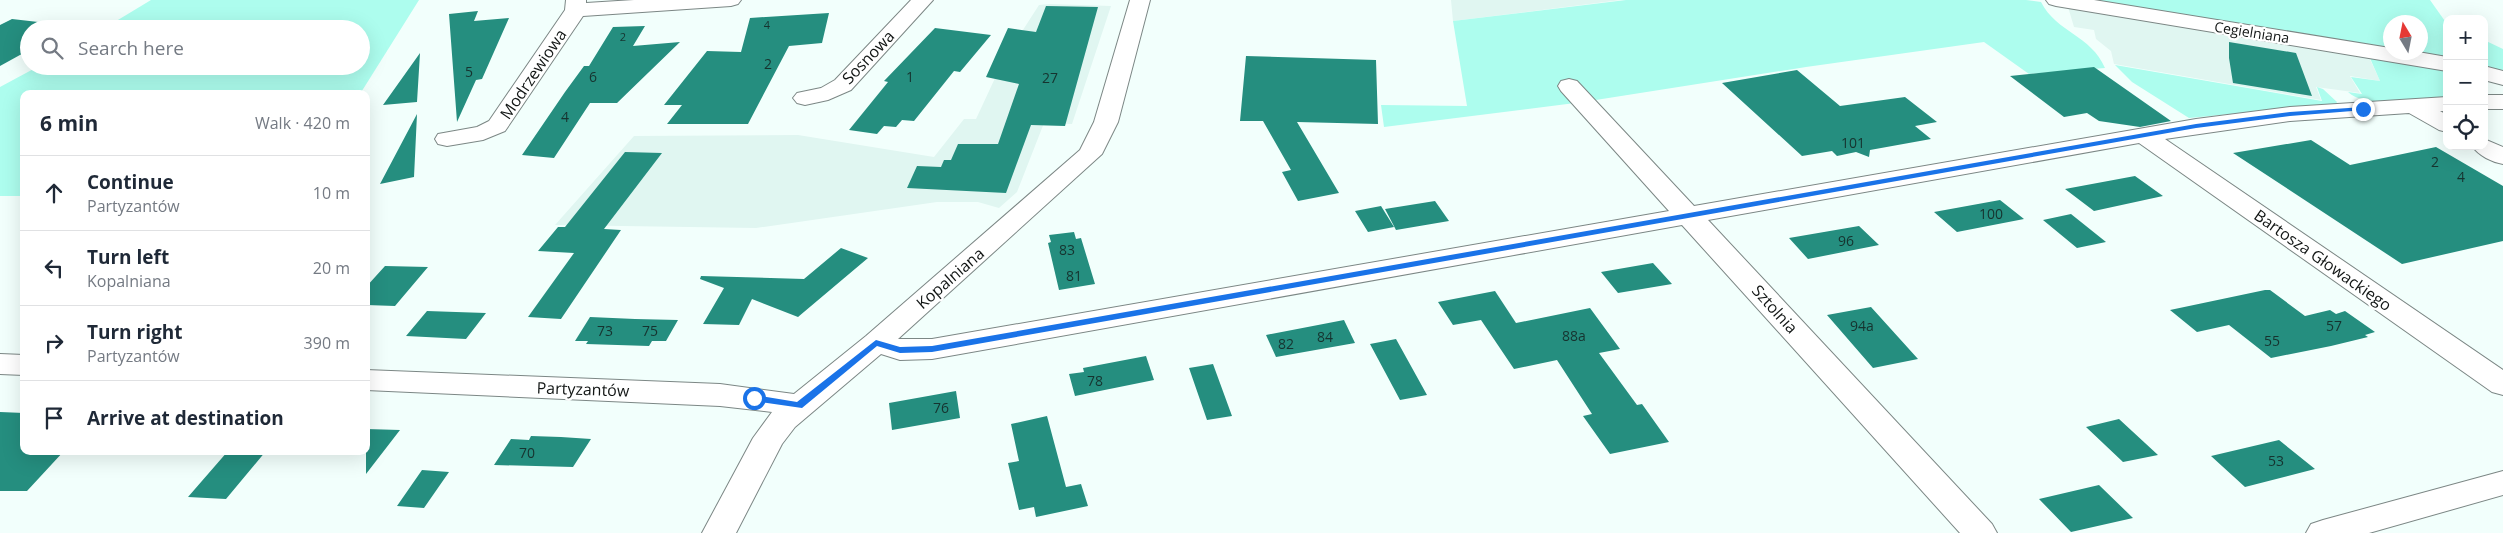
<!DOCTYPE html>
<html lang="en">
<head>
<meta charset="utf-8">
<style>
  body { margin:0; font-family:"Open Sans",sans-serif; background:#f6f6f7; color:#1f2937 }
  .controls { position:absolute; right:15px; top:15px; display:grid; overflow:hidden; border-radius:10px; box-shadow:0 5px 20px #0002 }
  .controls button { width:45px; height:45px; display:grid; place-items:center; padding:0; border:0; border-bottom:1px solid #e0e1e3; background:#fff; color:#1f2937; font:25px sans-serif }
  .compass { position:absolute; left:2383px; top:15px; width:45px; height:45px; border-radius:50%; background:#fff; box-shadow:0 5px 20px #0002; rotate:350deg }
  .stop { position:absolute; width:15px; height:15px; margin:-11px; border:4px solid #1a73e8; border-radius:50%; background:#fff }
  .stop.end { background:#1a73e8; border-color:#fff; box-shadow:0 1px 5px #0008 }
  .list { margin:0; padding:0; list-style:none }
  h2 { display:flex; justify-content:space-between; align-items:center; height:65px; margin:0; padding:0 20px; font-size:21px }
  h2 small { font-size:16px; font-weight:400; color:#747a83 }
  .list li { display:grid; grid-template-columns:32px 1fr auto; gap:15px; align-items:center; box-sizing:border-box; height:75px; padding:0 20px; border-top:1px solid #e0e1e3 }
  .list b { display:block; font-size:19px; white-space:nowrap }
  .list p { margin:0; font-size:16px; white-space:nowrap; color:#747a83 }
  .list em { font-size:16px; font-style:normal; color:#747a83 }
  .icon { flex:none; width:28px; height:28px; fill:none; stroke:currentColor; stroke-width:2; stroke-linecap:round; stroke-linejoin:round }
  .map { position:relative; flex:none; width:2503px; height:533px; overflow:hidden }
  .search { position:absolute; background:#fff; box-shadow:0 5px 20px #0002; left:20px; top:20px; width:350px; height:55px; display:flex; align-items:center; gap:12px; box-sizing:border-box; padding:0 18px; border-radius:28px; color:#747a83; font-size:19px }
  .panel { position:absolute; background:#fff; box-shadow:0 5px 20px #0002; left:20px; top:90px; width:350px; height:365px; border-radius:10px }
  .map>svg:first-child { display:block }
  .built { fill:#e0f6f1 }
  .green { fill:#adfdee }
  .building { fill:#258e7f }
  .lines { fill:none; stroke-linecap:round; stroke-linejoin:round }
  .minor-casing { stroke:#7c8785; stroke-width:2 }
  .minor { fill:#fff; fill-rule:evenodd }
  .route { fill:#1a73e8 }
  .labels { text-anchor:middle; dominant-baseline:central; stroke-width:4.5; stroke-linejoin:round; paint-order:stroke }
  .far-number-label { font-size:11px; fill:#16332f }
  .far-street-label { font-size:14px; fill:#111514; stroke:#fff }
  .number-label { font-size:14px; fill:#16332f }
  .street-label { font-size:16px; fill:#111514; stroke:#fff }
</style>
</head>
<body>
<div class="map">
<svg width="2503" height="533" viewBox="0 0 2503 533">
  <rect width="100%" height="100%" fill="#f2fffc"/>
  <path class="built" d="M1451,0H1621L1453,21Z
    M1050,4L1111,6L1072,124L1044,123L1017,192L999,208L978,202H937L756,228L555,225L634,136L798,135L934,157L964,119H976L1003,61L1039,5Z
    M2068,7L2368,55L2380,81L2350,76L2360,93L2316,87L2321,100L2114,64L2111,51L2096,39L2094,30L2074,27Z"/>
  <path class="green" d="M151,0H419L360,94H24V196H0V87L39,66H361V29H103Z
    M1626,0H2026L2041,2C2057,33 2091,35 2105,68L2029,74L1984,42L1806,67L1583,102L1384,127L1381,105L1467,106L1453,21Z
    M2087,0H2430L2447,24V59L2420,52V22H2390V49Z
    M2484,40L2503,49V73L2484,68Z
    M2369,56L2447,70V98C2422,99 2367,110 2348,92L2362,94L2351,77L2380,81Z
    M2115,65L2322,101L2317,87L2323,89L2337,102L2336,104L2189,118L2132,82Z"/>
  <path class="building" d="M1046,6L1098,7L1065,126L1031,125L1006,193L907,188L917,166L941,167L944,160H951L958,144H998L1019,84L986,77L1008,28L1036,32Z
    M478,11L474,21L509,18L482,79L476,80L457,122L449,14Z
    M829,13L822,43L789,46L748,124H667L682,105H664L707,51L741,52L750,18Z
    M12,19L73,26L68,29H29V50L0,66V25Z
    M645,26L633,46L680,42L617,103H590L554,158L522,155L565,92L584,66H589L613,27Z
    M935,28L991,35L960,72L954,71L914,121L902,120L896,127L884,126L877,134L849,130L888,82L884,81Z
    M2229,42L2296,53L2312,96L2233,83L2229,58Z
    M420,53L417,102L383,105Z
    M1246,56L1376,60L1378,124L1297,122L1339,193L1298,201L1282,172L1291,170L1263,121H1240Z
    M2094,67L2171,121L2140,127L2099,121L2087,113L2064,117L2010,76Z
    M1797,70L1840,106L1905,97L1937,122L1915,126L1931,139L1870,150L1869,157L1856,152L1837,156L1832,151L1802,156L1722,83Z
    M417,114L414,177L380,184Z
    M2311,140L2350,165L2436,147L2503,186V241L2402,264L2233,153Z
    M625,152L662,153L604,229L621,230L561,319L528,317L574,253L538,251L558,227H565Z
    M2135,176L2163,196L2094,211L2065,189Z
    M2000,200L2024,219L1957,232L1934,212Z
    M1435,201L1449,221L1396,230L1385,209Z
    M1381,206L1394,227L1368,232L1355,211Z
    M2071,214L2106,242L2077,248L2043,220Z
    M1859,226L1879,245L1808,259L1789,238Z
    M1074,232L1076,239L1081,238L1095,284L1059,290L1048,243L1051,242L1049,235Z
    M841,248L868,258L798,317L752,299L739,325L703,324L724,288L700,279L701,276L804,279Z
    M1653,263L1672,284L1618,293L1601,272Z
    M385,266L428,267L395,306L366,305V287Z
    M2265,290H2270L2305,316L2330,310L2336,314L2345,311L2375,332L2365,335L2368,337L2331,346L2271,358L2229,325L2197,332L2170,310Z
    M1495,291L1516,323L1590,308L1620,349L1599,353L1637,405L1642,404L1669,442L1610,454L1583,416L1592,414L1557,360L1514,369L1481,320L1453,325L1438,302Z
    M1871,307L1918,359L1873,368L1827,315Z
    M427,311L456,312L486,313L466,339L406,336Z
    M590,317L635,319L678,320L666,341H652L649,346L586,344L588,341H575Z
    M1344,320L1355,343L1276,357L1266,335Z
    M1396,339L1427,395L1400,400L1370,344Z
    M1146,356L1154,380L1075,396L1069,374L1084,372L1083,368Z
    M1213,364L1232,416L1207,420L1189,368Z
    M956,391L960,418L892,430L889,403Z
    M0,412L24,413V451H64L27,491H0Z
    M1047,416L1066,487L1081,484L1088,506L1036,517L1034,507L1019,510L1008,463L1019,461L1011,424Z
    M2119,419L2158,455L2123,462L2086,427Z
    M366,429L400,430L366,474Z
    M531,436L561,437L591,439L573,467L494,465L511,439L529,440Z
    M2279,440L2315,469L2245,487L2211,456Z
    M228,451H266L226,499L188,497Z
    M422,470L449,472L424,508L397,506Z
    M2099,485L2133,518L2071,532L2039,499Z"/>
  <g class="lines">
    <g class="minor-casing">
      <path id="minor" d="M566,0H586V3L634,0H741L738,4L731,6L583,16L505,131L483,140L447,146L438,144L435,139L438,134L477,127L489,121L565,10Z
        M911,0H933L851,90L828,100L805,105L797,103L793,98L797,93L821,88L835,80Z
        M1130,0H1150L1118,122L1102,154L898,339H932L1669,211L1561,91L1558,86L1561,81L1569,79L1577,81L1694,206L2196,119L2290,107L2447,97V111H2440L2447,115V132L2439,130L2409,113L2290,121L2165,139L2503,370V395L2492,392L2139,143L1708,220L1992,524L1997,533H1960L1682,225L932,359L900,360L881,354L795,427L782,444L736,533H702L753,438L772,412L720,406L366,390V370L720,384L794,394L866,336L1080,150L1094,122Z
        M2046,0H2094L2390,48V52H2418L2447,57V71L2056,6L2049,4Z
        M2484,66L2503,71V85L2484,80Z
        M2484,95H2503V109H2484Z
        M2484,139L2503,147V164C2492,162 2479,156 2472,146H2484Z
        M0,354L24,355V375L0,374Z
        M2503,471V495L2369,533H2306L2311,524L2323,520Z"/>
    </g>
    <use href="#minor" class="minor"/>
  </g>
  <path class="route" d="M2363,107L2365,110L2290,116L2196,128L932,352L900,353L877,346L802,408L754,401L750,398L754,395L797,402L876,340L900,347L932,346L2196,124L2290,112Z"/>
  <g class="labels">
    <g class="far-number-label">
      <text x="767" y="24">4</text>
      <text x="623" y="36">2</text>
    </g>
    <g class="far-street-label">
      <text transform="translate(2252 32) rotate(9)">Cegielniana</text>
    </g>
    <g class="number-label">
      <text x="768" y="63">2</text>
      <text x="469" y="71">5</text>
      <text x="593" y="76">6</text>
      <text x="910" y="76">1</text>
      <text x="1050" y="77">27</text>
      <text x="565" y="116">4</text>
      <text x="1853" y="142">101</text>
      <text x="2435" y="161">2</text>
      <text x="2461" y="176">4</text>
      <text x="1991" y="213">100</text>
      <text x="1846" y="240">96</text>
      <text x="1067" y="249">83</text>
      <text x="1074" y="275">81</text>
      <text x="1862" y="325">94a</text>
      <text x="2334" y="325">57</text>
      <text x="605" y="330">73</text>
      <text x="650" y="330">75</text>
      <text x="1574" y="335">88a</text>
      <text x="1325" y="336">84</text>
      <text x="2272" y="340">55</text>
      <text x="1286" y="343">82</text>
      <text x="1095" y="380">78</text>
      <text x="941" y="407">76</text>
      <text x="527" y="452">70</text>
      <text x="2276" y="460">53</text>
    </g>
    <g class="street-label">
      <text transform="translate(868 57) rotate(-46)">Sosnowa</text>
      <text transform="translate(533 74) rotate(-56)">Modrzewiowa</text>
      <text transform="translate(2323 260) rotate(35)">Bartosza Głowackiego</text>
      <text transform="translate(950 278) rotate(-41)">Kopalniana</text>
      <text transform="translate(1775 309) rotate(48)">Sztolnia</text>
      <text transform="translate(583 389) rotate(2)">Partyzantów</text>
    </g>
  </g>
</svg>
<div class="controls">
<button>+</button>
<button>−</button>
<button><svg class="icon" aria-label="locate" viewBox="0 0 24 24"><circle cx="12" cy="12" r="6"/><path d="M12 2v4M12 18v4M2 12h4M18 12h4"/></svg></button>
</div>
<svg class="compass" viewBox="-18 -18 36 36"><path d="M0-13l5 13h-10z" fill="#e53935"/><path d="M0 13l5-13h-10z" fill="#747a83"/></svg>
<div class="stop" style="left:754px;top:398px"></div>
<div class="stop end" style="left:2363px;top:109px"></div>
<div class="search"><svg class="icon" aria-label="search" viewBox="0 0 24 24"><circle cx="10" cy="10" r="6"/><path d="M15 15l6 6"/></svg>Search here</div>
<section class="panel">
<h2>6 min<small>Walk · 420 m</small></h2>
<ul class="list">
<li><svg class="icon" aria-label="ahead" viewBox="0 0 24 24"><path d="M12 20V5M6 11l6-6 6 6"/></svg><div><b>Continue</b><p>Partyzantów</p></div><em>10 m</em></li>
<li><svg class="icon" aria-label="left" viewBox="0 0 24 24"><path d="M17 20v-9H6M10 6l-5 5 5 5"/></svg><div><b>Turn left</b><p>Kopalniana</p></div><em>20 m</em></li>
<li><svg class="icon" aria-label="right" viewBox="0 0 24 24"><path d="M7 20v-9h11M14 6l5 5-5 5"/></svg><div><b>Turn right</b><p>Partyzantów</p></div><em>390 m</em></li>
<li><svg class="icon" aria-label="arrive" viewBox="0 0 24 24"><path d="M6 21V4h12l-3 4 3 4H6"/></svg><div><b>Arrive at destination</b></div></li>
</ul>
</section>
</div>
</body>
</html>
